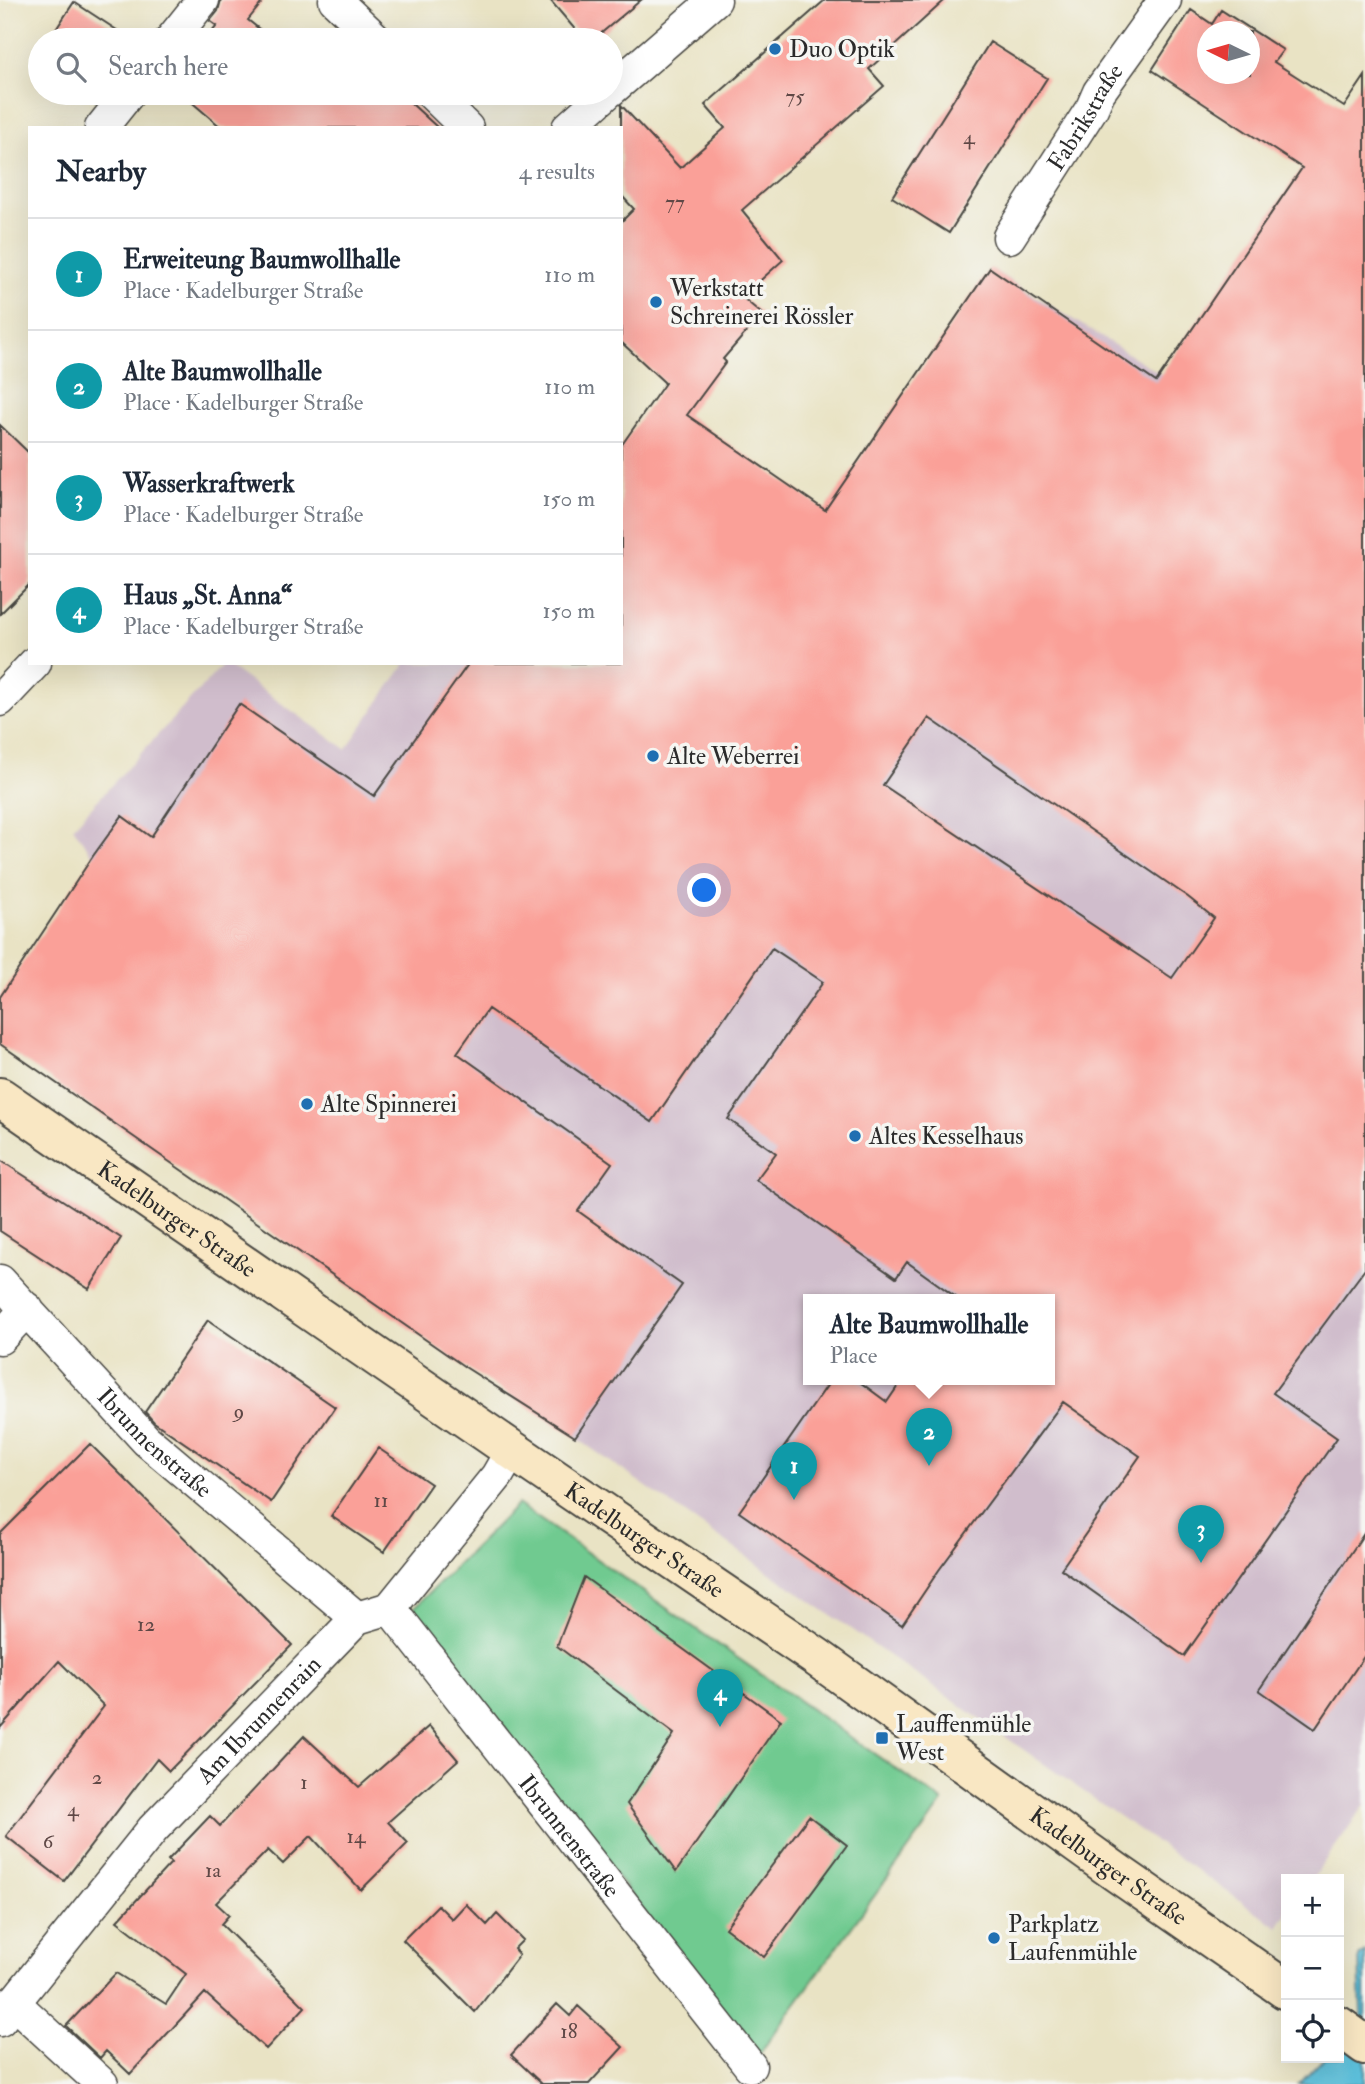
<!DOCTYPE html>
<html lang="en">
<head>
<meta charset="utf-8">
<style>
  body { margin:0; font-family:"IM FELL Double Pica",serif; background:#f2f2f3; color:#1f2937 }
  .controls { position:absolute; right:21px; bottom:21px; display:grid; overflow:hidden; border-radius:0px; box-shadow:0 7px 28px #0002 }
  .controls button { width:63px; height:63px; display:grid; place-items:center; padding:0; border:0; border-bottom:2px solid #e0e1e3; background:#fff; color:#1f2937; font:35px sans-serif }
  .compass { position:absolute; left:1197px; top:21px; width:63px; height:63px; border-radius:50%; background:#fff; box-shadow:0 7px 28px #0002; rotate:275deg }
  .you { position:absolute; left:705px; top:891px; width:24px; height:24px; margin:-18px; border:5px solid #fff; border-radius:50%; background:#1a73e8; box-shadow:0 0 0 10px #1a73e833 }
  .badge { display:grid; place-items:center; width:46px; height:46px; border-radius:50%; background:#1f6fb2; color:#fff; font-size:23px; font-weight:700 }
  .pin { position:absolute; translate:-50% -58px; filter:drop-shadow(0 2px 4px #0008) }
  .pin::after { content:''; position:absolute; top:37px; width:24px; height:21px; background:inherit; clip-path:polygon(0 0,100% 0,50% 100%) }
  .popup { position:absolute; left:803px; top:1294px; width:252px; height:91px; box-sizing:border-box; display:grid; place-content:center; border-radius:0px; background:#fff; filter:drop-shadow(0 2px 5px #0005); font-size:23px; white-space:nowrap; color:#747a83 }
  .popup b { font-size:26px; color:#1f2937 }
  .popup::after { content:''; position:absolute; left:50%; top:100%; margin-left:-14px; border:14px solid transparent; border-top-color:#fff }
  .list { margin:0; padding:0; list-style:none }
  h2 { display:flex; justify-content:space-between; align-items:center; height:91px; margin:0; padding:0 28px; font-size:30px }
  h2 small { font-size:23px; font-weight:400; color:#747a83 }
  .list li { display:grid; grid-template-columns:46px 1fr auto; gap:21px; align-items:center; box-sizing:border-box; height:112px; padding:0 28px; border-top:2px solid #e0e1e3 }
  .list b { display:block; font-size:26px; white-space:nowrap }
  .list p { margin:0; font-size:23px; white-space:nowrap; color:#747a83 }
  .list em { font-size:23px; font-style:normal; color:#747a83 }
  .icon { flex:none; width:38px; height:38px; fill:none; stroke:currentColor; stroke-width:2; stroke-linecap:round; stroke-linejoin:round }
  .map { position:relative; flex:none; width:1365px; height:2084px; overflow:hidden }
  .search { position:absolute; background:#fff; box-shadow:0 7px 28px #0002; left:28px; top:28px; width:595px; height:77px; display:flex; align-items:center; gap:18px; box-sizing:border-box; padding:0 24px; border-radius:38px; color:#747a83; font-size:26px }
  .panel { position:absolute; background:#fff; box-shadow:0 7px 28px #0002; left:28px; top:126px; width:595px; height:539px; border-radius:0px }
  .map>svg:first-child { display:block }
  .industrial { fill:#d0bdcc; fill-rule:evenodd }
  .green { fill:#70ca90; stroke:#4e7a5e; stroke-width:2 }
  .water { fill:#5cbfda; stroke:#447582; stroke-width:2 }
  .building { fill:#faa098; fill-rule:evenodd }
  .lines { fill:none; stroke-linecap:round; stroke-linejoin:round }
  .street-casing { stroke:#484742; stroke-width:35 }
  .secondary-casing { stroke:#484742; stroke-width:42 }
  .street { stroke:#fff; stroke-width:32 }
  .secondary { stroke:#f9e7c3; stroke-width:38 }
  .poi-dot { fill:#1f6fb2; stroke:#f6f6f2; stroke-width:2.5 }
  .labels { text-anchor:middle; dominant-baseline:central; stroke-width:7; stroke-linejoin:round; paint-order:stroke }
  .number-label { font-size:21px; fill:#5f4846 }
  .poi-label { font-size:24px; fill:#2b2b2b; stroke:#f6f6f2; text-anchor:start }
  .street-label { font-size:24px; fill:#2b2b2b; stroke:#f6f6f2 }
</style>
</head>
<body>
<div class="map">
<svg width="1365" height="2084" viewBox="0 0 1365 2084">
  <rect width="100%" height="100%" fill="#f6f6f2"/>
  <filter id="ink" filterUnits="userSpaceOnUse"><feTurbulence type="fractalNoise" baseFrequency=".0143" numOctaves="2"/><feDisplacementMap in="SourceGraphic" scale="14" xChannelSelector="R" yChannelSelector="G"/><feConvolveMatrix kernelMatrix="1 2 1 2 8 2 1 2 1" color-interpolation-filters="sRGB"/></filter>
  <filter id="wash" filterUnits="userSpaceOnUse"><feTurbulence type="fractalNoise" baseFrequency=".00686" numOctaves="4" result="noise"/><feDisplacementMap in="SourceGraphic" scale="28" xChannelSelector="R" yChannelSelector="G"/><feGaussianBlur stdDeviation="1.57" result="paint"/><feColorMatrix in="noise" values="0 0 0 0 0 0 0 0 0 0 0 0 0 0 0 0 0 1.4 0 .05"/><feComposite in="paint" operator="in"/></filter>
  <g filter="url(#wash)">
    <rect width="100%" height="100%" fill="#e9e3c4"/>
    <path class="industrial" d="M1365,76V1805L1312,1879H1286V1915L1278,1927L575,1437L465,1367L0,1044V997L93,856L73,827L224,663L346,749L406,663H621L657,394L825,510L990,268L1161,374ZM808,1300H1050V1380H808Z"/>
    <path class="green" d="M518,1504L943,1802L756,2058L412,1610Z"/>
    <path class="water" d="M1365,1951V2084H1299L1324,2058H1339V2042L1361,2017L1359,1956Z"/>
    <g id="blocks">
      <path class="building" d="M221,0H264L248,20L273,40H205L217,26L210,21L218,11Z
        M550,0H641L593,40H584Z
        M825,0H945L869,69L884,86L742,210L783,260L742,297L762,314L723,359L726,362L687,415L825,510L990,268L1156,382L1302,168L1152,70L1191,10L1212,24L1221,10L1283,50L1274,62L1344,107L1365,76V1269L1273,1393L1337,1438L1184,1656L1061,1569L1140,1456L1063,1402L939,1570L902,1625L739,1512L831,1380H857L887,1402L902,1380H1050V1300H960L907,1262L896,1278L756,1180L776,1153L728,1119L823,982L772,948L652,1122L488,1009L457,1053L612,1163L578,1211L682,1285L575,1437L465,1367L0,1044V997L93,856L122,816L151,837L239,704L374,796L469,663H621V446L665,383L621,342V222L634,209L621,195V105L680,168L725,128L705,105ZM1208,32H1250V74H1208ZM929,718L1188,897L1214,918L1172,978L883,785Z
        M74,2L132,40H49Z
        M990,42L1047,78L949,233L892,197Z
        M181,93H400L438,128H222Z
        M0,425L30,454V584L0,614Z
        M0,1160L121,1238L89,1289L0,1231Z
        M208,1320L335,1407L271,1502L154,1422L145,1412Z
        M90,1444L292,1645L169,1771L157,1759L64,1881L6,1836L104,1706L59,1661L0,1728V1534Z
        M378,1448L431,1484L384,1552L331,1516Z
        M1365,1532V1655L1315,1729L1259,1690Z
        M584,1577L781,1720L676,1872L627,1804L674,1734L557,1646Z
        M429,1726L458,1760L388,1822L408,1843L361,1890L311,1836L283,1864L268,1850L216,1903L229,1915L221,1924L305,2007L266,2049L205,1993L130,2074L106,2051L100,2058L66,2026L116,1973L166,2004L186,1974L117,1921L171,1863L168,1860L210,1816L220,1826L304,1736L359,1787Z
        M809,1816L847,1845L764,1957L725,1928Z
        M466,1904L487,1925L497,1914L523,1940L514,1949L519,1955L475,2012L403,1940L438,1905L452,1919Z
        M557,2004L570,2016L578,2006L623,2047L589,2084H542L511,2055Z"/>
    </g>
  </g>
  <g filter="url(#ink)">
    <use href="#blocks" fill-opacity="0" stroke="#484742" stroke-width="2"/>
    <g class="lines">
      <g class="street-casing">
        <g id="street">
          <path d="M335,0L377,40"/>
          <path d="M171,40L203,0"/>
          <path d="M611,90L715,0"/>
          <path d="M431,93L467,128"/>
          <path d="M101,128L129,93"/>
          <path d="M568,128L607,93"/>
          <path id="s1" d="M1009,237L1092,108L1099,92L1165,0"/>
          <path d="M0,700L35,663"/>
          <path id="s2" d="M0,1281L146,1440L357,1618"/>
          <path d="M0,1338L27,1309"/>
          <path id="s3" d="M390,1608L750,2066"/>
          <path d="M13,2002L102,2084"/>
          <path id="s4" d="M0,2020L153,1829L357,1618L390,1608L497,1476L512,1450"/>
        </g>
      </g>
      <g class="secondary-casing">
        <g id="secondary">
          <path id="s5" d="M0,1097L512,1450L815,1656L1116,1872L1286,1990"/>
          <path d="M1339,2026L1365,2045"/>
        </g>
      </g>
      <use href="#street" class="street"/>
      <use href="#secondary" class="secondary"/>
    </g>
  </g>
  <g class="poi-dot">
    <circle cx="775" cy="49" r="7"/>
    <circle cx="656" cy="302" r="7"/>
    <circle cx="653" cy="756" r="7"/>
    <circle cx="307" cy="1104" r="7"/>
    <circle cx="855" cy="1136" r="7"/>
    <rect x="875" y="1731" width="14" height="14" rx="3.5"/>
    <circle cx="994" cy="1938" r="7"/>
  </g>
  <g class="labels">
    <g class="number-label">
      <text x="795" y="96">75</text>
      <text x="969" y="137">4</text>
      <text x="675" y="202">77</text>
      <text x="239" y="1411">9</text>
      <text x="381" y="1500">11</text>
      <text x="146" y="1624">12</text>
      <text x="97" y="1777">2</text>
      <text x="304" y="1782">1</text>
      <text x="73" y="1809">4</text>
      <text x="356" y="1836">14</text>
      <text x="48" y="1841">6</text>
      <text x="213" y="1870">1a</text>
      <text x="569" y="2031">18</text>
    </g>
    <g class="poi-label">
      <text x="789" y="49">Duo Optik</text>
      <text x="670" y="288">Werkstatt<tspan x="670" dy="28">Schreinerei Rössler</tspan></text>
      <text x="667" y="756">Alte Weberrei</text>
      <text x="321" y="1104">Alte Spinnerei</text>
      <text x="869" y="1136">Altes Kesselhaus</text>
      <text x="896" y="1724">Lauffenmühle<tspan x="896" dy="28">West</tspan></text>
      <text x="1008" y="1924">Parkplatz<tspan x="1008" dy="28">Laufenmühle</tspan></text>
    </g>
    <g class="street-label">
      <text stroke="none"><textPath href="#s1" startOffset="142">Fabrikstraße</textPath></text>
      <text stroke="none"><textPath href="#s5" startOffset="215">Kadelburger Straße</textPath></text>
      <text stroke="none"><textPath href="#s2" startOffset="224">Ibrunnenstraße</textPath></text>
      <text stroke="none"><textPath href="#s5" startOffset="782">Kadelburger Straße</textPath></text>
      <text stroke="none"><textPath href="#s4" startOffset="397">Am Ibrunnenrain</textPath></text>
      <text stroke="none"><textPath href="#s3" startOffset="290">Ibrunnenstraße</textPath></text>
      <text stroke="none"><textPath href="#s5" startOffset="1349">Kadelburger Straße</textPath></text>
    </g>
  </g>
</svg>
<div class="controls">
<button>+</button>
<button>−</button>
<button><svg class="icon" aria-label="locate" viewBox="0 0 24 24"><circle cx="12" cy="12" r="6"/><path d="M12 2v4M12 18v4M2 12h4M18 12h4"/></svg></button>
</div>
<svg class="compass" viewBox="-18 -18 36 36"><path d="M0-13l5 13h-10z" fill="#e53935"/><path d="M0 13l5-13h-10z" fill="#747a83"/></svg>
<div class="you"></div>
<div class="pin badge" style="left:794px;top:1500px;background:#0f9aa8">1</div>
<div class="pin badge" style="left:929px;top:1466px;background:#0f9aa8">2</div>
<div class="popup"><b>Alte Baumwollhalle</b>Place</div>
<div class="pin badge" style="left:1201px;top:1563px;background:#0f9aa8">3</div>
<div class="pin badge" style="left:720px;top:1727px;background:#0f9aa8">4</div>
<div class="search"><svg class="icon" aria-label="search" viewBox="0 0 24 24"><circle cx="10" cy="10" r="6"/><path d="M15 15l6 6"/></svg>Search here</div>
<section class="panel">
<h2>Nearby<small>4 results</small></h2>
<ul class="list">
<li><span class="badge" style="background:#0f9aa8">1</span><div><b>Erweiteung Baumwollhalle</b><p>Place · Kadelburger Straße</p></div><em>110 m</em></li>
<li><span class="badge" style="background:#0f9aa8">2</span><div><b>Alte Baumwollhalle</b><p>Place · Kadelburger Straße</p></div><em>110 m</em></li>
<li><span class="badge" style="background:#0f9aa8">3</span><div><b>Wasserkraftwerk</b><p>Place · Kadelburger Straße</p></div><em>150 m</em></li>
<li><span class="badge" style="background:#0f9aa8">4</span><div><b>Haus „St. Anna“</b><p>Place · Kadelburger Straße</p></div><em>150 m</em></li>
</ul>
</section>
</div>
</body>
</html>
